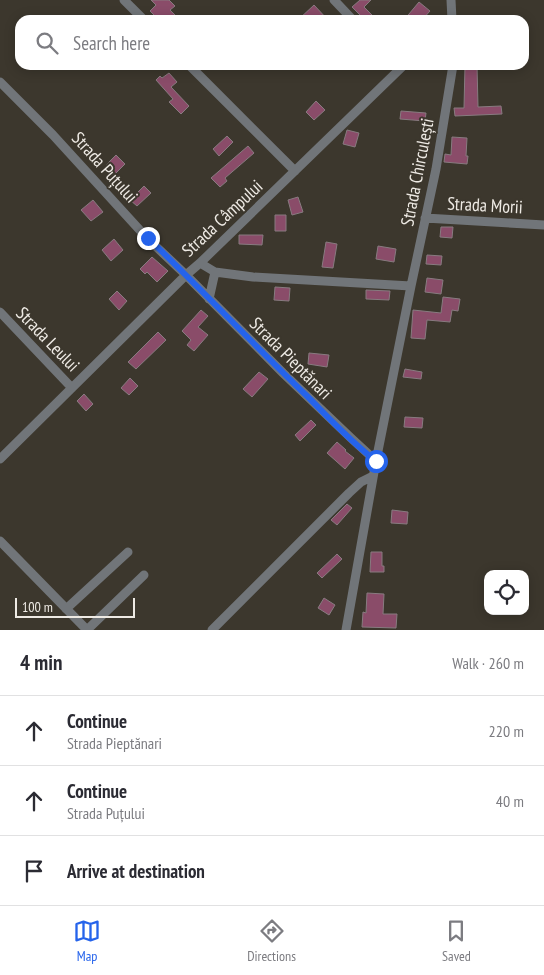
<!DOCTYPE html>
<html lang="en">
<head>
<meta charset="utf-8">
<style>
  body { margin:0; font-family:"PT Sans Narrow",sans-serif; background:#f7f7f7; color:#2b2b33 }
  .controls { position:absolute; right:15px; bottom:15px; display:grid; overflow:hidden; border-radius:10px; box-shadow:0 2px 12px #0003 }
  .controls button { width:45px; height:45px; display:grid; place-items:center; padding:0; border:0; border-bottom:1px solid #e1e1e2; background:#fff; color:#2b2b33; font:25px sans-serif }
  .scale { position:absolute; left:15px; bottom:12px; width:120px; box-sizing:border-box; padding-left:5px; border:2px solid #eeeae4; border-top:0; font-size:14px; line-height:18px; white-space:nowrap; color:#eeeae4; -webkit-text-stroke:4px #3c372d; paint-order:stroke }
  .stop { position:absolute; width:15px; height:15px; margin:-11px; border:4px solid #2563eb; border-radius:50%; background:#fff }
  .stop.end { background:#2563eb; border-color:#fff; box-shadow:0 1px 5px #0008 }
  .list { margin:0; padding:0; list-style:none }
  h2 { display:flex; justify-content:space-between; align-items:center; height:65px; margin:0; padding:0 20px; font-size:21px }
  h2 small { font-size:16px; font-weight:400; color:#7c7c81 }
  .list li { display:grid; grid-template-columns:32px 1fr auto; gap:15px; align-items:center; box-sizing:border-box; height:70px; padding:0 20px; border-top:1px solid #e1e1e2 }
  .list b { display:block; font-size:19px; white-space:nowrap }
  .list p { margin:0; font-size:16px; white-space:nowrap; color:#7c7c81 }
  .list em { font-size:16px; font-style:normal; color:#7c7c81 }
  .icon { flex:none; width:28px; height:28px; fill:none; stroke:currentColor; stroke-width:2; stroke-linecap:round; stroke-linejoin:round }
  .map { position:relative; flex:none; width:544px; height:630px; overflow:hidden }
  .search { position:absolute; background:#fff; box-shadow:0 2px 12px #0003; left:15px; right:15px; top:15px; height:55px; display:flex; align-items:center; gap:12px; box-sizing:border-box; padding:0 18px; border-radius:15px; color:#7c7c81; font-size:19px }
  .sheet { height:275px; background:#fff }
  nav { display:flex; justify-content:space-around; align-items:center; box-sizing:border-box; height:70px; border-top:1px solid #e1e1e2; background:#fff; font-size:14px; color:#7c7c81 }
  nav a { display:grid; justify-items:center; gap:2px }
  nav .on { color:#2563eb }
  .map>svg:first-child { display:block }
  .building { fill:#8a4c69; stroke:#887b80 }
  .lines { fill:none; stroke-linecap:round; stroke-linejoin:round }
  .minor { stroke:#717579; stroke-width:9 }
  .route { stroke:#2563eb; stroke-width:6 }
  .labels { text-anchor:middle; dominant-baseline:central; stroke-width:4; stroke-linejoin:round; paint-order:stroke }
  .street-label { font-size:18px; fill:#eeeae4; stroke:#3c372d }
</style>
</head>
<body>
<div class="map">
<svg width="544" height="630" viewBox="0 0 544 630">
  <rect width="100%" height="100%" fill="#3c372d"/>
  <path class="building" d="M151,0H169L175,6L170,10L180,20H159L150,11L156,5Z
    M360,0H371L364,7L373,16L369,20H359L358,17L360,15L352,7Z
    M419,2L430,11L422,20H404Z
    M314,5L328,20H298Z
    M465,65H477L478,107L501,106L502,114L455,116L454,108H464Z
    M169,73L177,82L171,87L189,106L181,114L169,102L173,99L156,80L160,76L162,78Z
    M316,101L325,110L314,120L306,112Z
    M401,111L426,113L425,121L400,119Z
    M347,130L359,133L355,147L343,144Z
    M227,136L233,142L219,156L213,149Z
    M452,137L467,138L466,156H468L467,164L444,162L445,154L451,155Z
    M248,146L254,153L225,178L227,181L220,187L211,178Z
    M116,155L125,164L115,174L106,165Z
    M144,186L151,193L137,206L130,200Z
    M298,197L303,212L292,215L288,200Z
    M93,200L103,212L91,221L81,210Z
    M463,202L477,203V212L462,210Z
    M275,215H286V231H275Z
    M441,227H453L452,238L440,237Z
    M239,235H263L262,245L239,244Z
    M114,239L123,250L111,261L102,250Z
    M326,242L337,244L333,268L322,267Z
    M378,246L396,249L394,262L376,259Z
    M427,255L442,256L441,265L426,264Z
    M152,257L168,271L157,282L147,272L145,274L140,269Z
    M427,278L443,280L441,294L425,292Z
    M275,287L290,288L289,301L274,300Z
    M366,290L390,291L389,300L366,299Z
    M117,291L127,301L119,310L109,299Z
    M443,297L460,299L458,311L452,310L450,322L427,320L425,339L411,338L413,310L441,313Z
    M201,310L208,316L198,327L208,335L194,351L187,345L191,340L182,331Z
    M158,332L166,340L136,369L128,362Z
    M309,353L329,355L327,367L308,364Z
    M405,369L422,372L421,379L403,377Z
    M259,372L268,379L252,397L243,389Z
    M130,378L138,386L129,395L121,388Z
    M84,394L93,404L86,411L77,401Z
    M405,417L423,418L422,428L404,427Z
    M311,420L316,425L300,441L295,435Z
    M337,442L346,450L345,451L354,458L345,469L327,453Z
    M347,504L352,508L337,525L331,520Z
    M392,510L408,512L407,524L391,523Z
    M371,552H382V566H384V572H370Z
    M337,554L342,559L322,578L317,573Z
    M367,593L384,594L383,614H397L396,628L362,627L363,612L366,613Z
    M324,598L335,605L329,615L318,608Z"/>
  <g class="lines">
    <path class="minor" d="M124,0L144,20
      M334,0L353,20
      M451,0L452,20
      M189,65L295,171
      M0,82L53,135L147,238L186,275L283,373L351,438L376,461
      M425,218L544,225
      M200,263L215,272L253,277L411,286
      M209,299L215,272
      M0,312L72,388
      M0,459L186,275L200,263L404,65
      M0,541L87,630L144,575
      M66,609L128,552
      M212,630L349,493L361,482L373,476
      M346,630L376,461L411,286L436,169L453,65"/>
  </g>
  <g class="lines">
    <path class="route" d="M148,238C202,290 253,344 307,396C329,418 351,442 376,461"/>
  </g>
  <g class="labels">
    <g class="street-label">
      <text transform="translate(105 167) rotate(48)">Strada Puțului</text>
      <text transform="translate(417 172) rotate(-79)">Strada Chirculești</text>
      <text transform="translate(485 205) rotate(3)">Strada Morii</text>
      <text transform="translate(222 218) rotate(-43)">Strada Câmpului</text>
      <text transform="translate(48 339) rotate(46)">Strada Leului</text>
      <text transform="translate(291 358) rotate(45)">Strada Pieptănari</text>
    </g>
  </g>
</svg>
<div class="controls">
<button><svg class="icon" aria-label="locate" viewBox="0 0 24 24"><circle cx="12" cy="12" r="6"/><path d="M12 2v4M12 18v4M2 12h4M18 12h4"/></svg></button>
</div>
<div class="scale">100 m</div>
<div class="stop" style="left:376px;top:461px"></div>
<div class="stop end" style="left:148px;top:238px"></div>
<div class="search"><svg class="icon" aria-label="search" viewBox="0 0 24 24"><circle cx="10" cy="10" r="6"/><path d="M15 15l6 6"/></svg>Search here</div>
</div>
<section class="sheet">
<h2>4 min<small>Walk · 260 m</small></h2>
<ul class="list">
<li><svg class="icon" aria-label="ahead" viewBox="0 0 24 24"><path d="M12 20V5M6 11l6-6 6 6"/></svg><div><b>Continue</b><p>Strada Pieptănari</p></div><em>220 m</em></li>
<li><svg class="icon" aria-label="ahead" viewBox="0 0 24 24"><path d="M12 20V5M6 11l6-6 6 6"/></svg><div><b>Continue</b><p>Strada Puțului</p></div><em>40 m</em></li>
<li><svg class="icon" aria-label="arrive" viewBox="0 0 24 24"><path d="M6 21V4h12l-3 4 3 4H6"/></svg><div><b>Arrive at destination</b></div></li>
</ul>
</section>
<nav>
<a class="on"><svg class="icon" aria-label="map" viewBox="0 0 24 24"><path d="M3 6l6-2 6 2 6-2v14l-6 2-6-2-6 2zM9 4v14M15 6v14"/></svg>Map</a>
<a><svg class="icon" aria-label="directions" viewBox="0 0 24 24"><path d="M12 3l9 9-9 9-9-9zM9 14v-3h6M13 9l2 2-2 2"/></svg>Directions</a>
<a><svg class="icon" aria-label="saved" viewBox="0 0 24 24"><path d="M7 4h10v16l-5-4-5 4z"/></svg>Saved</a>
</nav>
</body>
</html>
